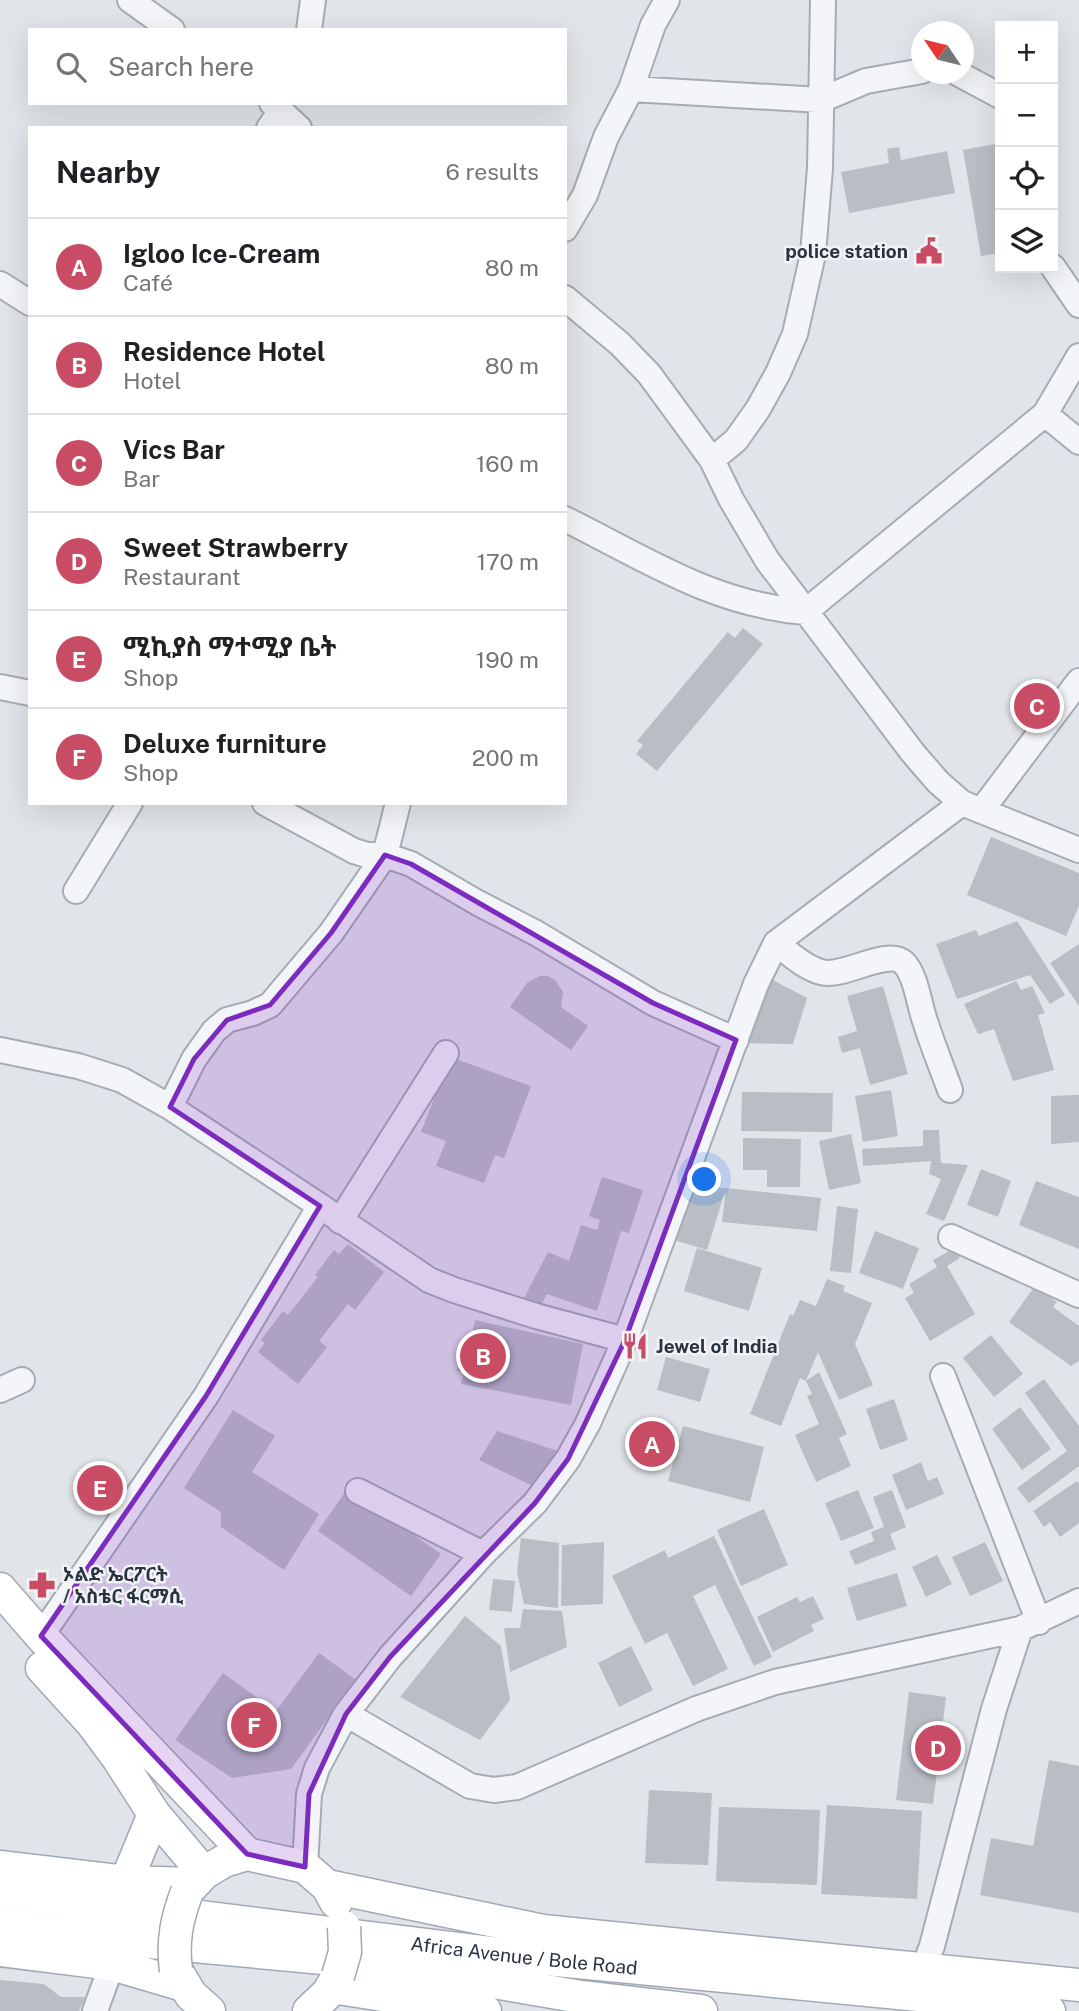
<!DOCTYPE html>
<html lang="en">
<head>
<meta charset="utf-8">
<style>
  body { margin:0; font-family:"Public Sans","Noto Sans Ethiopic",sans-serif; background:#f6f6f6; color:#202124 }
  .controls { position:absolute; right:21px; top:21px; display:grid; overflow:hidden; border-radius:0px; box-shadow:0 7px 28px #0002 }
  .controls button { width:63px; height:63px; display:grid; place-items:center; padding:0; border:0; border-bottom:2px solid #e0e0e0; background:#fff; color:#202124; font:35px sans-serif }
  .compass { position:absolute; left:911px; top:21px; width:63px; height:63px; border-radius:50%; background:#fff; box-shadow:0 7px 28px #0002; rotate:305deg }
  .you { position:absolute; left:705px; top:1180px; width:24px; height:24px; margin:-18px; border:5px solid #fff; border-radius:50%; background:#1a73e8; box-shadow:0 0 0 10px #1a73e833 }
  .badge { display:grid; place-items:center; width:46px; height:46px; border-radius:50%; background:#c84c63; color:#fff; font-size:23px; font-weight:700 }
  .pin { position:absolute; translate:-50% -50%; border:4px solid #fff; box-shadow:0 2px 7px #0006 }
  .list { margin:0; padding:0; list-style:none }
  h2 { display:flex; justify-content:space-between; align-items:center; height:91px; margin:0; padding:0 28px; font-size:30px }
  h2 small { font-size:23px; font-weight:400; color:#757577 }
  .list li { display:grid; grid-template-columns:46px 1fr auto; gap:21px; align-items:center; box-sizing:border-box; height:98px; padding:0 28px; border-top:2px solid #e0e0e0 }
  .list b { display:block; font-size:26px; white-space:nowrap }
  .list p { margin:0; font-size:23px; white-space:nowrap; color:#757577 }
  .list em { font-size:23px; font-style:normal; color:#757577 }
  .icon { flex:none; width:38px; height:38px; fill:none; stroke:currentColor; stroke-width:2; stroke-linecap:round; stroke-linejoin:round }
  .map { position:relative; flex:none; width:1079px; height:2011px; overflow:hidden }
  .search { position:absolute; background:#fff; box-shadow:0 7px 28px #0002; left:28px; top:28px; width:539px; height:77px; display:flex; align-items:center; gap:18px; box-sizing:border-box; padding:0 24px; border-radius:0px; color:#757577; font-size:26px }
  .panel { position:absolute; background:#fff; box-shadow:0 7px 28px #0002; left:28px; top:126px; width:539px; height:679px; border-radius:0px }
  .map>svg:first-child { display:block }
  .building { fill:#b9bec6 }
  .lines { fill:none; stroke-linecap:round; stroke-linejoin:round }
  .minor-casing { stroke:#a6acb3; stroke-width:28 }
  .major-casing { stroke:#a1a9b4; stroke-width:35 }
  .minor { stroke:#f4f5f8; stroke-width:24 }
  .major { stroke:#fff; stroke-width:32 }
  .major-bridge-casing { stroke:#a1a9b4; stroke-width:35; stroke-linecap:butt }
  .major-bridge { stroke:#fff; stroke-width:32 }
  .marked { fill:#7b2cbf; fill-opacity:0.2; stroke:#7b2cbf; stroke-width:5; stroke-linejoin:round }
  .labels { text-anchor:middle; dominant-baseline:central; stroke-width:5; stroke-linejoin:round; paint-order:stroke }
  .poi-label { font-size:19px; font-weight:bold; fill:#2a3340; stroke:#f1f3f7; text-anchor:start }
  .street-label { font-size:19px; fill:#2a3340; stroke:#f1f3f7 }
</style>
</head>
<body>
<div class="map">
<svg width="1079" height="2011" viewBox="0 0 1079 2011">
  <rect width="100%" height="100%" fill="#e1e5e9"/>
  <path class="building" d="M1000,143V253L981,256L963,150Z
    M899,147L901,160L947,151L955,193L849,213L841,172L889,163L887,149Z
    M743,628L763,644L657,771L636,754L643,745L637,741L728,632L735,638Z
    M991,837L1079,873V906L1066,936L967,895Z
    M1017,921L1065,995L1050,1004L1030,975L957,999L936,944L976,930L979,936Z
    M1079,944V1006L1050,963Z
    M540,976H548L555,980L563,992L561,1007L588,1026L571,1050L510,1007L527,983Z
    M767,977L807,998L793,1044L743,1043Z
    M1016,981L1021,990L1032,986L1045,1013L1038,1015L1054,1070L1013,1081L994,1029L978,1034L964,1004Z
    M883,986L908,1074L870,1085L860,1048L842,1053L838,1037L857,1031L847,996Z
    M450,1057L531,1086L504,1158L495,1155L484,1183L436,1166L446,1141L421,1132Z
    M891,1090L898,1136L863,1142L855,1096Z
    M742,1092L833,1093L832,1132L741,1131Z
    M1079,1095V1142L1051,1144V1096Z
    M923,1130H939L941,1163L968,1165L944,1221L926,1214L941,1179L929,1174L931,1161L863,1166L862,1149L923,1146Z
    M851,1134L861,1183L829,1190L819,1141Z
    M743,1138L801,1139L800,1187H767V1170H743Z
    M981,1169L1011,1181L998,1217L967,1205Z
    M602,1177L643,1190L629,1233L621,1231L597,1311L547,1294L540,1307L523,1300L548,1252L569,1261L581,1225L597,1230L600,1220L589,1216Z
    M1036,1181L1079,1197V1249L1019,1225Z
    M689,1187L726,1188L821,1198L817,1231L722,1222L726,1188L707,1250L674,1240Z
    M837,1206L858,1209L851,1273L830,1271Z
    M875,1231L919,1248L903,1289L859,1273Z
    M348,1244L384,1272L355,1310L348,1304L319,1341L327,1347L298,1384L258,1352L265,1343L261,1340L283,1311L288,1315L318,1277L315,1275L334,1250L339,1254Z
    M697,1248L762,1268L749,1311L684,1291Z
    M954,1248L960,1258L947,1266L975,1314L930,1341L905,1298L914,1293L909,1284L937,1267L933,1260Z
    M827,1279L845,1286L843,1291L872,1303L855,1344L873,1385L839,1400L818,1352L806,1381L819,1372L847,1434L839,1438L851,1466L816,1482L795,1435L819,1424L807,1396L812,1394L806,1381L800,1378L781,1426L750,1414L790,1314L793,1316L800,1300L816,1306Z
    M1035,1286L1057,1302L1053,1307L1079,1326V1361L1071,1366L1009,1322Z
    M475,1320L583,1344L571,1405L461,1384L464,1372L457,1371L460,1358L467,1360Z
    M991,1335L1023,1374L994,1397L963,1358Z
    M666,1357L710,1369L700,1402L657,1390Z
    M1044,1379L1079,1426V1466L1029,1503L1017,1488L1067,1451L1025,1393Z
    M894,1399L908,1440L880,1450L866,1409Z
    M1020,1407L1051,1449L1022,1470L992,1429Z
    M233,1410L275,1436L252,1472L319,1514L284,1570L221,1527V1512L184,1488Z
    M683,1426L764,1447L750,1502L668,1481Z
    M497,1431L564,1453L535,1487L479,1460Z
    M921,1462L928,1481L937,1477L944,1494L906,1510L892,1475Z
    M1077,1481L1079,1484V1523L1060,1537L1050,1522L1044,1527L1033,1511Z
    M348,1488L441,1554L411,1596L318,1531Z
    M858,1490L874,1528L841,1541L825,1503Z
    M892,1490L906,1527L890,1534L896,1549L855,1565L849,1551L874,1541L871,1532L884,1527L873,1497Z
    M764,1509L788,1565L741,1586L717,1530Z
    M714,1536L772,1657L754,1666L715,1585L693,1596L728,1669L693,1686L667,1633L645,1644L612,1576L665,1550L668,1558Z
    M521,1538L559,1543L558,1608L524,1604L517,1572Z
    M604,1542L603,1604L561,1606L562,1545Z
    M985,1542L1003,1581L970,1596L952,1557Z
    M937,1555L952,1584L926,1597L912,1567Z
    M897,1573L907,1606L857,1621L847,1588Z
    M493,1579L515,1581L512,1612L489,1610Z
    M813,1596L824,1619L811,1625L814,1631L773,1652L757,1617L797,1597L800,1602Z
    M523,1609L562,1611L567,1647L510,1672L504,1628H520Z
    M465,1616L501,1646L510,1700L480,1740L400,1697Z
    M631,1646L653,1690L619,1707L598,1663Z
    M319,1653L356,1680L291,1769L232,1778L175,1740L223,1673L276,1711Z
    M909,1692L946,1697L933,1804L896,1800Z
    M1049,1760L1079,1766V1913L980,1895L991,1838L1033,1846Z
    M649,1790L712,1793L708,1865L645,1863Z
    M827,1805L922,1811L917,1899L821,1894Z
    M719,1807L820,1810L817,1885L716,1881Z
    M0,1980L44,1984L61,1997H85L79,2011H0Z"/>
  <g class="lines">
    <g class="minor-casing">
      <path id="minor" d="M130,0L172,30
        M309,30L313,0
        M959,74L1000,96
        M631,89L821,100L866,81L922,71
        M272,103L299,128
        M269,128L281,111
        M565,229L585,195L606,137L631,89L653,25L667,0
        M1053,267L1079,305
        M0,284L30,303
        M565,298L620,344L649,374L712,460L731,499L767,560L913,753L938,782L962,803L1079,850
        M1045,414L1079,442
        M712,460L736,440L758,409L778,373L795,334L813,254L820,168L823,0
        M565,519C646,559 712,604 805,612L1045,414L1079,356
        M0,687L30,693
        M265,803L354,851L367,855H385L411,864L478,903L536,933L653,1003L736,1040
        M981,811L1079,681
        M76,891L130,803
        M776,943C790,954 804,967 821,972C843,979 887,947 904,963C917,977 919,1006 926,1024C933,1046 942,1068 950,1090
        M0,1050L78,1066L122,1080L170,1107L320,1206
        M170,1107L194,1059L214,1031L227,1020L253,1013L270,1005L331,933L385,855L398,803
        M340,1221L446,1053
        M951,1237L1079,1295
        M943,1376L1039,1622
        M0,1390L22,1380
        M358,1491L483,1554
        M41,1636L206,1396L320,1206L429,1280L454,1290L536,1316L625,1340
        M346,1714L470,1786L494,1790L517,1787L696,1709L775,1682L1020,1629
        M305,1867L309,1794L317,1768L346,1714L390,1657L483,1554L535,1503L568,1459L588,1423L625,1340L756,984L776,943L962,803
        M923,1969L932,1946L994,1709L1020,1629L1079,1601
        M95,2011L112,1964"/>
    </g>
    <g class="major-casing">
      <g id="major">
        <path d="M0,1589L41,1636L247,1854"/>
        <path d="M42,1668L92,1723L118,1758L154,1814L204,1873"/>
        <path d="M0,1867L126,1882L192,1884"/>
        <path d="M126,1882L154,1814"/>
        <path d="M327,1886L543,1931L1079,1985"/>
        <path d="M189,1889L204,1873L224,1861L247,1854L305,1867L327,1886L336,1902"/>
        <path id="s1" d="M0,1892L515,1956L919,1995L1049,2011"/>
        <path d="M0,1924L140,1941L388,1964L581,1997L701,2011"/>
        <path d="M0,1950L112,1964L183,1985"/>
        <path d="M176,1970L191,1995L209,2011"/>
        <path d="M332,1987L485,2011"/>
        <path d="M309,2011L328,1993L338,1976"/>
      </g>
    </g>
    <use href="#minor" class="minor"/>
    <use href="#major" class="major"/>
    <g class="major-bridge-casing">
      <path id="major-bridge" d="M176,1970C172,1941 177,1918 187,1892
        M338,1976L345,1952L344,1927"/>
    </g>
    <use href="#major-bridge" class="major-bridge"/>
  </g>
  <path class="marked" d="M385,855L411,864L653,1003L736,1040L625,1340L568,1459L535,1503L390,1657L346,1714L309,1794L305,1867L247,1854L41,1636L206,1396L320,1206L170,1107L194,1059L227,1020L270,1005L331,933Z"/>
  <defs>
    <g id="civic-bare" transform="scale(2.1)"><path d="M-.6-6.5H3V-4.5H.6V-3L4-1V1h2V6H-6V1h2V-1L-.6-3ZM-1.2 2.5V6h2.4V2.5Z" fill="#c84c63" stroke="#f1f3f7" stroke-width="2.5" paint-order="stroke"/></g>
    <g id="restaurant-bare" transform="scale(2.1)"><path d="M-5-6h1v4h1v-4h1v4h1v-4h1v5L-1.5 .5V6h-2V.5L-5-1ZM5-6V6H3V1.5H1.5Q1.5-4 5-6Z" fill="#c84c63" stroke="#f1f3f7" stroke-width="2.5" paint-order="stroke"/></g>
    <g id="pharmacy-bare" transform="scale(2.1)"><path d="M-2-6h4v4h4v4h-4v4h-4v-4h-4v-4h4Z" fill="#c84c63" stroke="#f1f3f7" stroke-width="2.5" paint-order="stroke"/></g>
  </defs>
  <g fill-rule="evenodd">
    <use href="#civic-bare" x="929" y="251"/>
    <use href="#restaurant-bare" x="635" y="1346"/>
    <use href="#pharmacy-bare" x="42" y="1585"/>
  </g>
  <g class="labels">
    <g class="poi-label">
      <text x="908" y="251" text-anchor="end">police station</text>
      <text x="656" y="1346">Jewel of India</text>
      <text x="63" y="1574">ኦልድ ኤርፖርት<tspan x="63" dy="22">/ አስቴር ፋርማሲ</tspan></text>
    </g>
    <g class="street-label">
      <text stroke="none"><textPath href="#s1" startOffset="528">Africa Avenue / Bole Road</textPath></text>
    </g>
  </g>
</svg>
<div class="controls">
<button>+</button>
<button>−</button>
<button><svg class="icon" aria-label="locate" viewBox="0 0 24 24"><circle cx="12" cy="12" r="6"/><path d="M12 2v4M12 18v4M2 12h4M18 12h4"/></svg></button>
<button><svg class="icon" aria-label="layers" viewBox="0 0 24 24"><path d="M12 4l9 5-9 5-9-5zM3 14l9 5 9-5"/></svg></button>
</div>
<svg class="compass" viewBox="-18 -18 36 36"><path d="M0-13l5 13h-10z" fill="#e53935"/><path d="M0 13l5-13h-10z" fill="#757577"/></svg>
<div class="you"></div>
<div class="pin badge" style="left:652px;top:1444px">A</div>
<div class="pin badge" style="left:483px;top:1356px">B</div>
<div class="pin badge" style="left:1037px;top:706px">C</div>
<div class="pin badge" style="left:938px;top:1748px">D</div>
<div class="pin badge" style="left:100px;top:1488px">E</div>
<div class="pin badge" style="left:254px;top:1725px">F</div>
<div class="search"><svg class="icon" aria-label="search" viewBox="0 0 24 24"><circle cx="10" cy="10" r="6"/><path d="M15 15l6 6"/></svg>Search here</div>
<section class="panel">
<h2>Nearby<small>6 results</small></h2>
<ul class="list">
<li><span class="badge">A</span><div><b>Igloo Ice-Cream</b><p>Café</p></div><em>80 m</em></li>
<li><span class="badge">B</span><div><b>Residence Hotel</b><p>Hotel</p></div><em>80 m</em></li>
<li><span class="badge">C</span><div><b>Vics Bar</b><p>Bar</p></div><em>160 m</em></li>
<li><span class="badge">D</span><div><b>Sweet Strawberry</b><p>Restaurant</p></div><em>170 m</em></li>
<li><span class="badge">E</span><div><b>ሚኪያስ ማተሚያ ቤት</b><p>Shop</p></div><em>190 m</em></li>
<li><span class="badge">F</span><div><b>Deluxe furniture</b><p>Shop</p></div><em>200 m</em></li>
</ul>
</section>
</div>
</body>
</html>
